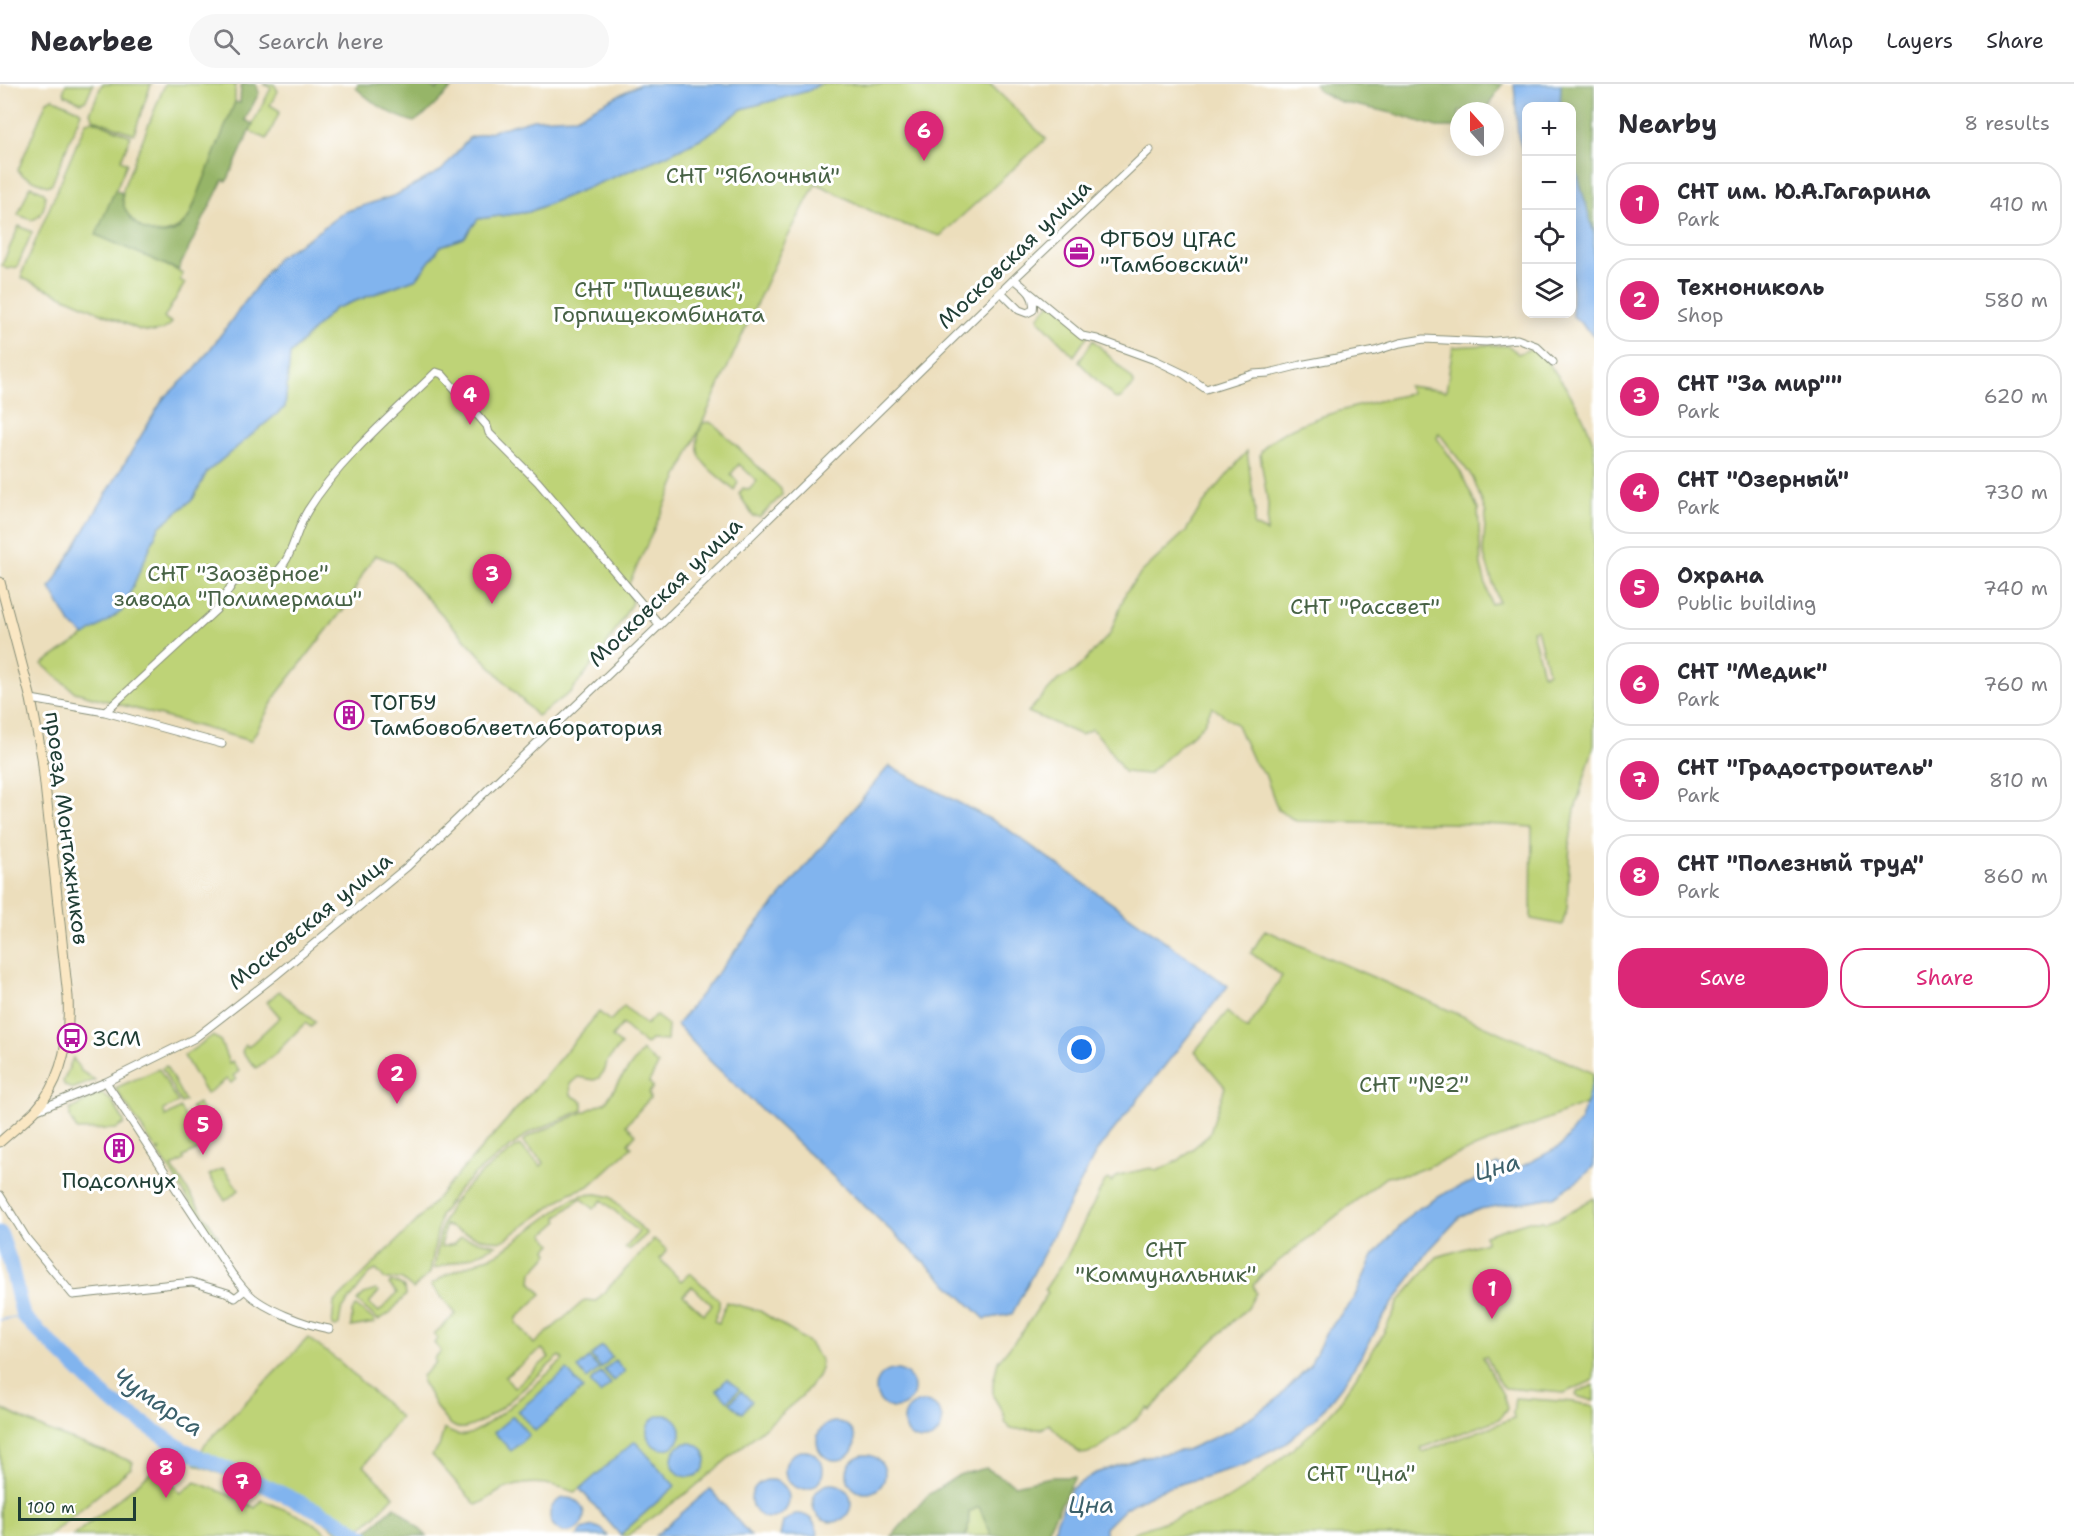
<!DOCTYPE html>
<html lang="en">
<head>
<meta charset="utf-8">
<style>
  body { margin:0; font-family:"Shantell Sans",sans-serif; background:#f7f7f7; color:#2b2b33 }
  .controls { position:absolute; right:18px; top:18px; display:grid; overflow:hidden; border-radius:12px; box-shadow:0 3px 15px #0003 }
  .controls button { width:54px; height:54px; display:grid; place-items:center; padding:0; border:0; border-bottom:2px solid #e1e1e2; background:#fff; color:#2b2b33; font:30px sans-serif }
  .compass { position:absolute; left:1450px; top:18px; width:54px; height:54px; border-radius:50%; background:#fff; box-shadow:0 3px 15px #0003; rotate:339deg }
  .scale { position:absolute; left:18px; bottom:15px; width:118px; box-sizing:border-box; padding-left:6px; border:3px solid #1f3d34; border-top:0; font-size:16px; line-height:21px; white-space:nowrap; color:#1f3d34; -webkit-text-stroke:4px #fff; paint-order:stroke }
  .you { position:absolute; left:1082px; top:966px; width:21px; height:21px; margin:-15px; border:4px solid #fff; border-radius:50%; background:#1a73e8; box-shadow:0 0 0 9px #1a73e833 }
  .badge { display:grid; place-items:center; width:39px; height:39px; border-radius:50%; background:#db2777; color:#fff; font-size:20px; font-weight:700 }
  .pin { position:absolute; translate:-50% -50px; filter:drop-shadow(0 2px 3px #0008) }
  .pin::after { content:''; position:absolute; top:32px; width:21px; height:18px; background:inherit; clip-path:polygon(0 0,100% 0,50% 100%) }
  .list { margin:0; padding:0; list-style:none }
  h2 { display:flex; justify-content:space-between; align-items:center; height:78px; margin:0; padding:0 24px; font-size:26px }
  h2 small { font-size:20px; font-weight:400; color:#7c7c81 }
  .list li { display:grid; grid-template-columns:39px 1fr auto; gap:18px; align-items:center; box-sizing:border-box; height:84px; margin:0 12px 12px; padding:0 12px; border:2px solid #e1e1e2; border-radius:24px }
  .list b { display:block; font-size:22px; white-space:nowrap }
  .list p { margin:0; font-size:20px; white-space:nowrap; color:#7c7c81 }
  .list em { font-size:20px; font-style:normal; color:#7c7c81 }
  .actions { display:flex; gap:12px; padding:18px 24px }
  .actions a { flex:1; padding:14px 0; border:2px solid #db2777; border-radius:24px; text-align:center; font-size:21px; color:#db2777 }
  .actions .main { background:#db2777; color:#fff }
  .icon { flex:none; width:33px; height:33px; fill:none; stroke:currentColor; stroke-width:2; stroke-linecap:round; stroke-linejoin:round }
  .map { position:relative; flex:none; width:1594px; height:1452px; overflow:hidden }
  header { display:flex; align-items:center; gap:36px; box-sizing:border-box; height:84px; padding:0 30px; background:#fff; border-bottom:2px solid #e1e1e2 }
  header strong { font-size:28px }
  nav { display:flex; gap:33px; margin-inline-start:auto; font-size:21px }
  .search { width:420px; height:54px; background:#f7f7f7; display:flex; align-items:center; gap:15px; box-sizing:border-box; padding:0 21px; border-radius:33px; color:#7c7c81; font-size:22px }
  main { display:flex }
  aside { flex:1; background:#fff }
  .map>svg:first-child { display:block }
  .green { fill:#bed377; stroke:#6e8856; stroke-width:1.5; fill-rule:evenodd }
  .forest { fill:#96b568; stroke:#5a794e; stroke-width:1.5 }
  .water { fill:#81b4ee; stroke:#507891; stroke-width:1.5 }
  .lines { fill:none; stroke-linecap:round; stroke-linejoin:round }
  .stream { stroke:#81b4ee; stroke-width:2 }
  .river { stroke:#81b4ee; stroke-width:15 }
  .minor-casing { stroke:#868e78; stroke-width:9 }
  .secondary-casing { stroke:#868e78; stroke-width:11 }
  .minor { stroke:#fff; stroke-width:7 }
  .secondary { stroke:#fae7c3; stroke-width:9 }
  .labels { text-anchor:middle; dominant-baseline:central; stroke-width:6; stroke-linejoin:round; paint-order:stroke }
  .park-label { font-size:22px; fill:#476245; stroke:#fff }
  .poi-label { font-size:22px; fill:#1f3d34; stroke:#fff; text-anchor:start }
  .street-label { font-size:22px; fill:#1f3d34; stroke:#fff }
  .water-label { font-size:24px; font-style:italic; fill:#3c616c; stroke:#fff }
</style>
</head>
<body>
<header>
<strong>Nearbee</strong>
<div class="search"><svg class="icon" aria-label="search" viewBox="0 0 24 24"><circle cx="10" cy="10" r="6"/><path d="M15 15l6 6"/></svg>Search here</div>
<nav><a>Map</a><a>Layers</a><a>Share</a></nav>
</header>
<main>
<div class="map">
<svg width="1594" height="1452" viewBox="0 0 1594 1452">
  <rect width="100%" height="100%" fill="#fff"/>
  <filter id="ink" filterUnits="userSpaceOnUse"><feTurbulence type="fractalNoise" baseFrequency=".0167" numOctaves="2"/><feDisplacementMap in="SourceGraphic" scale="12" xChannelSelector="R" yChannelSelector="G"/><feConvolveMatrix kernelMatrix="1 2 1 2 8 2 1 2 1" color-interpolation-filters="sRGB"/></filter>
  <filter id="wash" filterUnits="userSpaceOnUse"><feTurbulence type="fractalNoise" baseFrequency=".008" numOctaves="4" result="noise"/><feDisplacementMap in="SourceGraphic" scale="24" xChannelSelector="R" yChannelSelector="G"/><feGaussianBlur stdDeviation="1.35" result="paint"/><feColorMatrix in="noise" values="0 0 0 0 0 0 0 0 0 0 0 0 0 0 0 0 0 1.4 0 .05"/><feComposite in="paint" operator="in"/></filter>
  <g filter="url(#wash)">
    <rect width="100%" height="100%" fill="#ecdebc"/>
    <path class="green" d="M66,0H93L86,16L81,18L65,11L64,6Z
      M102,0H151L134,50L94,35L90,29Z
      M165,0H235V18L189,133C165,167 114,143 124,102Z
      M264,0H274L278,7L270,21L280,27L267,55L249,47L271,4Z
      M820,0H990L1046,55L940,152L889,136L816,99L781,166L628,502L632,519L605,564L571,608L537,632L393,478L375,471L365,486L346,522L277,610L251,657L75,608L42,580L122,527L159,443L193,415L207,388L285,323L290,270L334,225L417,194L441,162L464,154L478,135L529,128L665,72L706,52L742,25L808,7Z
      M52,14L79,26L81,28L52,100L47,102L22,91L18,86L47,17Z
      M93,36L131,52L121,76L127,79L97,150L183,189L180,196L185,199L164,234L172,239C162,249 154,249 140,246L22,194V189L86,38Z
      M30,102L44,108C48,118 42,133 32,136L18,131Z
      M19,142L32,148L17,183L7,185L2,181Z
      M1054,218L1088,251L1074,272L1039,236V232L1050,219Z
      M1093,256L1133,296L1134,301L1121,314L1116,315L1113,313L1079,278Z
      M1486,261L1509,262L1518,270L1535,263C1561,294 1582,323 1594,361V661L1575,726L1570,757L1567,825L1562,841L1531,835L1532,743C1454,737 1375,739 1296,737L1278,726L1265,690L1253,677L1237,641L1212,623L1203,641L1148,690L1124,688L1105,659L1092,645L1081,651L1028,628L1058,596L1075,587L1110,550L1126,508L1142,488L1186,447L1200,424L1247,367L1255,426L1254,442L1267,448L1268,420L1260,370C1276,336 1375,319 1411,309L1408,302L1446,307L1453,263ZM1439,349L1473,394L1486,429L1483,468L1499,518L1491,520L1481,482L1478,425L1460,387L1437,354ZM1537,545L1548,588L1543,590L1532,546Z
      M709,338L715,341L781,405L782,411L760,433L753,432L739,410L743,404L749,406L757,397L739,380L731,390L738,398L734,406C710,384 686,375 703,339Z
      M1265,846L1593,989L1590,1018L1409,1090L1386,1093L1266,1187L1253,1201L1256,1209L1248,1223L1191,1278L1190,1281C1176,1296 1165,1312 1150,1326L1148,1324C1137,1334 1093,1376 1080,1369C1069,1363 1059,1348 1049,1340L1042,1345H1010L1005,1338L1004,1330L993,1312V1299L998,1277L1023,1247L1048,1209L1045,1205L1067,1172L1105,1097L1108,1095L1111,1098L1119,1091L1151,1084L1157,1087L1179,1076L1209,1051L1225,1003L1195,967L1227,928L1247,946L1282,892L1251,869Z
      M279,907L315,938L311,943L305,939L273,972L256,984L242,968L245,960L248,963L280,933L267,918Z
      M624,922L646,941L655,931L668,941L667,957L651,956L646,961L622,940L612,953L621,961L607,977L605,986L599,994L594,996L578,993L570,1000L571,1011L583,1018V1026L529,1049L475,1090L457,1107L440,1132L430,1189L413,1205L401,1195H385L376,1186L370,1189L341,1227L339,1241L336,1243L332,1242L334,1219L415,1139L535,1004L599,928L610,937Z
      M212,952L220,956L229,979L232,977L239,987L233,992L236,995L231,999L227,995L206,1010L184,972Z
      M642,967L658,981L649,998L653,1003L649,1009L650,1014L626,1041L636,1050L628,1059L632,1063L589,1102L570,1109L504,1156C488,1159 460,1148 445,1141L441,1163L454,1160L461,1153L496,1161L474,1172L434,1185C437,1170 438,1153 443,1138C455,1104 492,1082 519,1061L541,1082L544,1079L523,1058L528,1053L606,1018L619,997Z
      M73,974L81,987L95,996L72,1005L65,1002L63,998Z
      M166,982L185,1017L181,1019L162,984Z
      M159,985L178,1019L163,1026L166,1033L180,1024L202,1064L183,1073L184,1076L172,1083L218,1152L213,1155L158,1068L162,1065L157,1067L115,1004Z
      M102,1010L112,1017L124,1037V1040L116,1045L77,1046L70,1034V1026L96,1011Z
      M198,1019L215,1049L208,1053L191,1023Z
      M223,1084L239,1106L225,1117L209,1091Z
      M597,1110L611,1113L647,1150L629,1166L625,1164L639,1148L602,1116L594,1125L581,1114L557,1133L559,1137L544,1150L552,1160L547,1165L549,1170L532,1188L531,1198L542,1210L517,1234L516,1238L534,1260L585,1216L596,1217L654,1155L667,1166L660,1175L681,1197L690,1189L719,1216V1223L714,1237L719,1239L726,1218L760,1227L807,1257L820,1275L821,1285L818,1292L802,1312L692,1405L627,1452L620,1451L675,1402L580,1405L574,1408C550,1398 525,1395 500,1407C492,1411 485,1418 476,1421L432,1371L439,1363L444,1345C451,1348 458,1353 466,1351C485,1348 545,1292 563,1276L560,1272C540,1287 479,1354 455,1343C439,1335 431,1311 422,1298V1292L436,1278L434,1275L441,1267L434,1259L438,1255L434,1250L456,1230L431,1201L446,1191L499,1169L572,1115L583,1111ZM692,1202L712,1221L704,1230L683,1211ZM542,1265L549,1273L514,1304L505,1293Z
      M1594,1114V1296L1564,1309L1505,1304L1501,1300L1486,1272L1483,1273L1503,1311L1507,1324L1499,1335L1421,1364L1423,1368L1514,1334L1513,1329L1515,1314L1574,1318L1594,1322V1452H1132L1134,1448L1227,1416L1246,1404L1315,1346L1337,1322L1381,1254L1400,1216L1437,1173L1486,1158L1485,1151L1529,1137H1543L1545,1139L1559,1134Z
      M391,1198C399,1199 405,1201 406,1211L389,1230L378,1236L357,1217L364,1210L376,1206L379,1208L369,1219L379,1228L397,1209L389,1200Z
      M356,1222L374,1236V1239L351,1243L352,1228Z
      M308,1254L340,1278L400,1333L364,1382L394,1412C383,1423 359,1451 344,1452L314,1429L276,1410L195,1380L205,1360Z
      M1594,1301V1317L1576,1312L1577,1308Z
      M0,1324L46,1346L133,1378L131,1384L48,1452H0Z
      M154,1386L168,1395L181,1409L196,1398L244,1417L255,1424L262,1416C284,1426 314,1435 330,1452H73Z
      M979,1422L992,1452H965L968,1447L969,1428Z"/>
    <path class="forest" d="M241,0H256L259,9L245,36L253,40L228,95L226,97L223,96L178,186L96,151L115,106L122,109C121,135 150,158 175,147C182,144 185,138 189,133L235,18L240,19Z
      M358,0H431L430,2L437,6L441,0H456L428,28L414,38C391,31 373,20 356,4Z
      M1314,0H1502L1485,27H1459V43H1437L1392,29L1341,18L1320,8Z
      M1561,0H1594V150L1572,71V22H1560Z
      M986,1384L1015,1401L1051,1393H1075L1051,1439L1047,1452H992L979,1423L969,1428L968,1447L965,1452H892L928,1411L959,1391Z
      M395,1422L427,1452H362Z"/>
    <path class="water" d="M640,0H820L808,7L742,25L706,52L665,72L529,128L478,135L464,154L441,162L417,194L334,225L290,270L285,323L207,388L193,415L159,443L122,527L85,552L70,539L50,504L163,315L197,283L278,173L312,152L344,128L396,111L442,86L469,54L533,35L576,33Z
      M1514,0H1561L1560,22H1526V79L1518,52Z
      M1572,71L1594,150V252L1573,232L1572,226Z
      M889,682L1003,742L1228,902L1097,1067L1012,1230L985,1235L712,979L677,941L734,868Z
      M1594,992V1082L1582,1094L1554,1113L1480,1125L1460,1133L1430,1165L1384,1232L1364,1268L1341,1303L1317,1333L1283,1361L1244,1381L1160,1406L1125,1424L1105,1444V1452H1053L1057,1436L1072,1404L1094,1390L1142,1373L1186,1366L1231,1346L1275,1317L1310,1281L1326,1249L1354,1214L1373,1172L1414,1127L1449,1107L1472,1098L1497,1080L1513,1087L1561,1062L1581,1036Z
      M602,1262L612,1273L601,1284L591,1272Z
      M589,1274L599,1285L587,1295L578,1284Z
      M615,1276L625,1287L614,1297L604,1286Z
      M567,1286L583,1305L535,1347L518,1327Z
      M876 1305a19 19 0 1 1 38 0a19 19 0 1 1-38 0Z
      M601,1288L611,1300L600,1310L590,1298Z
      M727,1295L739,1305L728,1317L717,1306Z
      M741,1307L752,1317L742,1329L730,1319Z
      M904 1337a19 19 0 1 1 38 0a19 19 0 1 1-38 0Z
      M647 1348a17 17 0 1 1 34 0a17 17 0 1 1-34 0Z
      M513,1332L529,1351L511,1367L494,1348Z
      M817 1357a19 19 0 1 1 38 0a19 19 0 1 1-38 0Z
      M635,1357L675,1402L620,1451L580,1405Z
      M672 1376a17 17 0 1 1 34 0a17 17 0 1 1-34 0Z
      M785 1386a19 19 0 1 1 38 0a19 19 0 1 1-38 0Z
      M847 1390a19 19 0 1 1 38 0a19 19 0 1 1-38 0Z
      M751 1415a19 19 0 1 1 38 0a19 19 0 1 1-38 0Z
      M813 1419a19 19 0 1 1 38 0a19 19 0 1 1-38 0Z
      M710,1405L751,1452H655Z
      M550 1431a17 17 0 1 1 34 0a17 17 0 1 1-34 0Z
      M795,1430C809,1429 817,1438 817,1452H780L783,1438Z
      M593,1442L602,1445L608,1452H577L583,1445Z"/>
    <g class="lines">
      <path class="stream" d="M0,1236L23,1232"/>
      <path class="river" d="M0,1149L10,1178L23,1232L109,1316L182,1365L268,1403L335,1435L363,1452"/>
    </g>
  </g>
  <g filter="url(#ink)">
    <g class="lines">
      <g class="minor-casing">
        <path id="minor" d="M1001,208L1019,226L1027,229L1033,226C1036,211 1025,204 1014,195
          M1030,209L1082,252L1097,255L1155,276L1184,290L1206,305L1253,290L1269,289L1305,280L1375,267L1400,259L1424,255L1486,258L1517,255L1536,262L1553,278
          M31,615L105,628L222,660
          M105,628L216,526L233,499L244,493L262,491L271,493C293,478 294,448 308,426C340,375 393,330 436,288L442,290L487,342L489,349L538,398L660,541
          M106,998L232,1190C237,1196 242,1203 247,1208C263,1225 306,1241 329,1245
          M35,1027L106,998L195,954L275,892L408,782L660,541L1014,195L1150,66
          M0,1111L27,1155L73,1211L192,1198L228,1209L235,1214L245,1206"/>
      </g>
      <g class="secondary-casing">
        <path id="secondary" d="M0,498L31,615L42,673L68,913C70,953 63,996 35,1027C24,1038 11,1048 0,1058"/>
      </g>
      <use href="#minor" class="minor"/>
      <use href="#secondary" class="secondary"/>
    </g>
  </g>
  <defs>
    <g id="office-ring" transform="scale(1.5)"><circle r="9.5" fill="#fff" stroke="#b5179e" stroke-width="1.5"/><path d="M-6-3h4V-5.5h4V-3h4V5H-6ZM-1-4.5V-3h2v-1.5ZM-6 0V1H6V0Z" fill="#b5179e"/></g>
    <g id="building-ring" transform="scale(1.5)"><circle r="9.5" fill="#fff" stroke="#b5179e" stroke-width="1.5"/><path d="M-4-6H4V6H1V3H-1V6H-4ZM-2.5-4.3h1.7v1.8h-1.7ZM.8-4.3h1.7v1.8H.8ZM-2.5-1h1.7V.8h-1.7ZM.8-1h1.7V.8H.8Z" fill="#b5179e"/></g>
    <g id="bus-ring" transform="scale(1.5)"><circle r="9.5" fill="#fff" stroke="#b5179e" stroke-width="1.5"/><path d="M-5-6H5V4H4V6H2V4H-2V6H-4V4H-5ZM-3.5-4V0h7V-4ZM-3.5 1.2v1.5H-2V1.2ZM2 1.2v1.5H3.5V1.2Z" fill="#b5179e"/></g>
  </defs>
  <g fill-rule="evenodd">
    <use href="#office-ring" x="1079" y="168"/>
    <use href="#building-ring" x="349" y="631"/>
    <use href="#bus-ring" x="72" y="954"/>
    <use href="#building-ring" x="119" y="1064"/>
  </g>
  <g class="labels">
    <g class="park-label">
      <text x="753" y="91">СНТ "Яблочный"</text>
      <text x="659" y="205">СНТ "Пищевик",<tspan x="659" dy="25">Горпищекомбината</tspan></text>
      <text x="238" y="489">СНТ "Заозёрное"<tspan x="238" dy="25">завода "Полимермаш"</tspan></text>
      <text x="1365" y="522">СНТ "Рассвет"</text>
      <text x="1414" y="1000">СНТ "№2"</text>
      <text x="1166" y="1165">СНТ<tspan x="1166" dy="25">"Коммунальник"</tspan></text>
      <text x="1361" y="1389">СНТ "Цна"</text>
    </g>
    <g class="poi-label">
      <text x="1100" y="155">ФГБОУ ЦГАС<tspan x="1100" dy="25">"Тамбовский"</tspan></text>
      <text x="370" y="618">ТОГБУ<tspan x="370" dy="25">Тамбовоблветлаборатория</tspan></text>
      <text x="93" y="954">ЗСМ</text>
      <text x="119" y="1096" text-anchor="middle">Подсолнух</text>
    </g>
    <g class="street-label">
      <text transform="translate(1014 170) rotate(-44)">Московская улица</text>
      <text transform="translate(665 508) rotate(-44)">Московская улица</text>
      <text transform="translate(67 744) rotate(83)">проезд Монтажников</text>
      <text transform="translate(310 837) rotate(-39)">Московская улица</text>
    </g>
    <g class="water-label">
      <text transform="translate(1497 1083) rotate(-15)">Цна</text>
      <text transform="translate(158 1318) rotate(34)">Чумарса</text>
      <text x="1091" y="1421">Цна</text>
    </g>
  </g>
</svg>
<div class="controls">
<button>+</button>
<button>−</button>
<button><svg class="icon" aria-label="locate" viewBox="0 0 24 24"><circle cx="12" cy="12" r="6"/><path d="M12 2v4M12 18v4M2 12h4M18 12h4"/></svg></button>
<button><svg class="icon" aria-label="layers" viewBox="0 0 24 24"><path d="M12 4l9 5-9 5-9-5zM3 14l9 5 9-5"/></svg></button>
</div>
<svg class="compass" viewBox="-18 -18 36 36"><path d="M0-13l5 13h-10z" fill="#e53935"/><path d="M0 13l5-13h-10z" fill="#7c7c81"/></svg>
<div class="scale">100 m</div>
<div class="you"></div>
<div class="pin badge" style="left:1492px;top:1235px">1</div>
<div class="pin badge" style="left:397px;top:1020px">2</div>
<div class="pin badge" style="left:492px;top:520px">3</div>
<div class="pin badge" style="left:470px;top:341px">4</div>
<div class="pin badge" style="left:203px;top:1071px">5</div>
<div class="pin badge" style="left:924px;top:77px">6</div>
<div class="pin badge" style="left:242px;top:1428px">7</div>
<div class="pin badge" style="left:166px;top:1414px">8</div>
</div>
<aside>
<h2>Nearby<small>8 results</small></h2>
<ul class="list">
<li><span class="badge">1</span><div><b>СНТ им. Ю.А.Гагарина</b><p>Park</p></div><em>410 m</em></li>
<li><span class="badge">2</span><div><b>Технониколь</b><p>Shop</p></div><em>580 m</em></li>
<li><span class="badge">3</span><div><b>СНТ &quot;За мир&quot;&quot;</b><p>Park</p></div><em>620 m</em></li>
<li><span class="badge">4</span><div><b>СНТ &quot;Озерный&quot;</b><p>Park</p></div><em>730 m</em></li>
<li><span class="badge">5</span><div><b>Охрана</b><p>Public building</p></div><em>740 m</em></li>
<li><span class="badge">6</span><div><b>СНТ &quot;Медик&quot;</b><p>Park</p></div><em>760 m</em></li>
<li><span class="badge">7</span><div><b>СНТ &quot;Градостроитель&quot;</b><p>Park</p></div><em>810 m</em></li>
<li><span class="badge">8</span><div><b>СНТ &quot;Полезный труд&quot;</b><p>Park</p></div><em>860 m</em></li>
</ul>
<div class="actions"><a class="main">Save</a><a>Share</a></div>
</aside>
</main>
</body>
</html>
